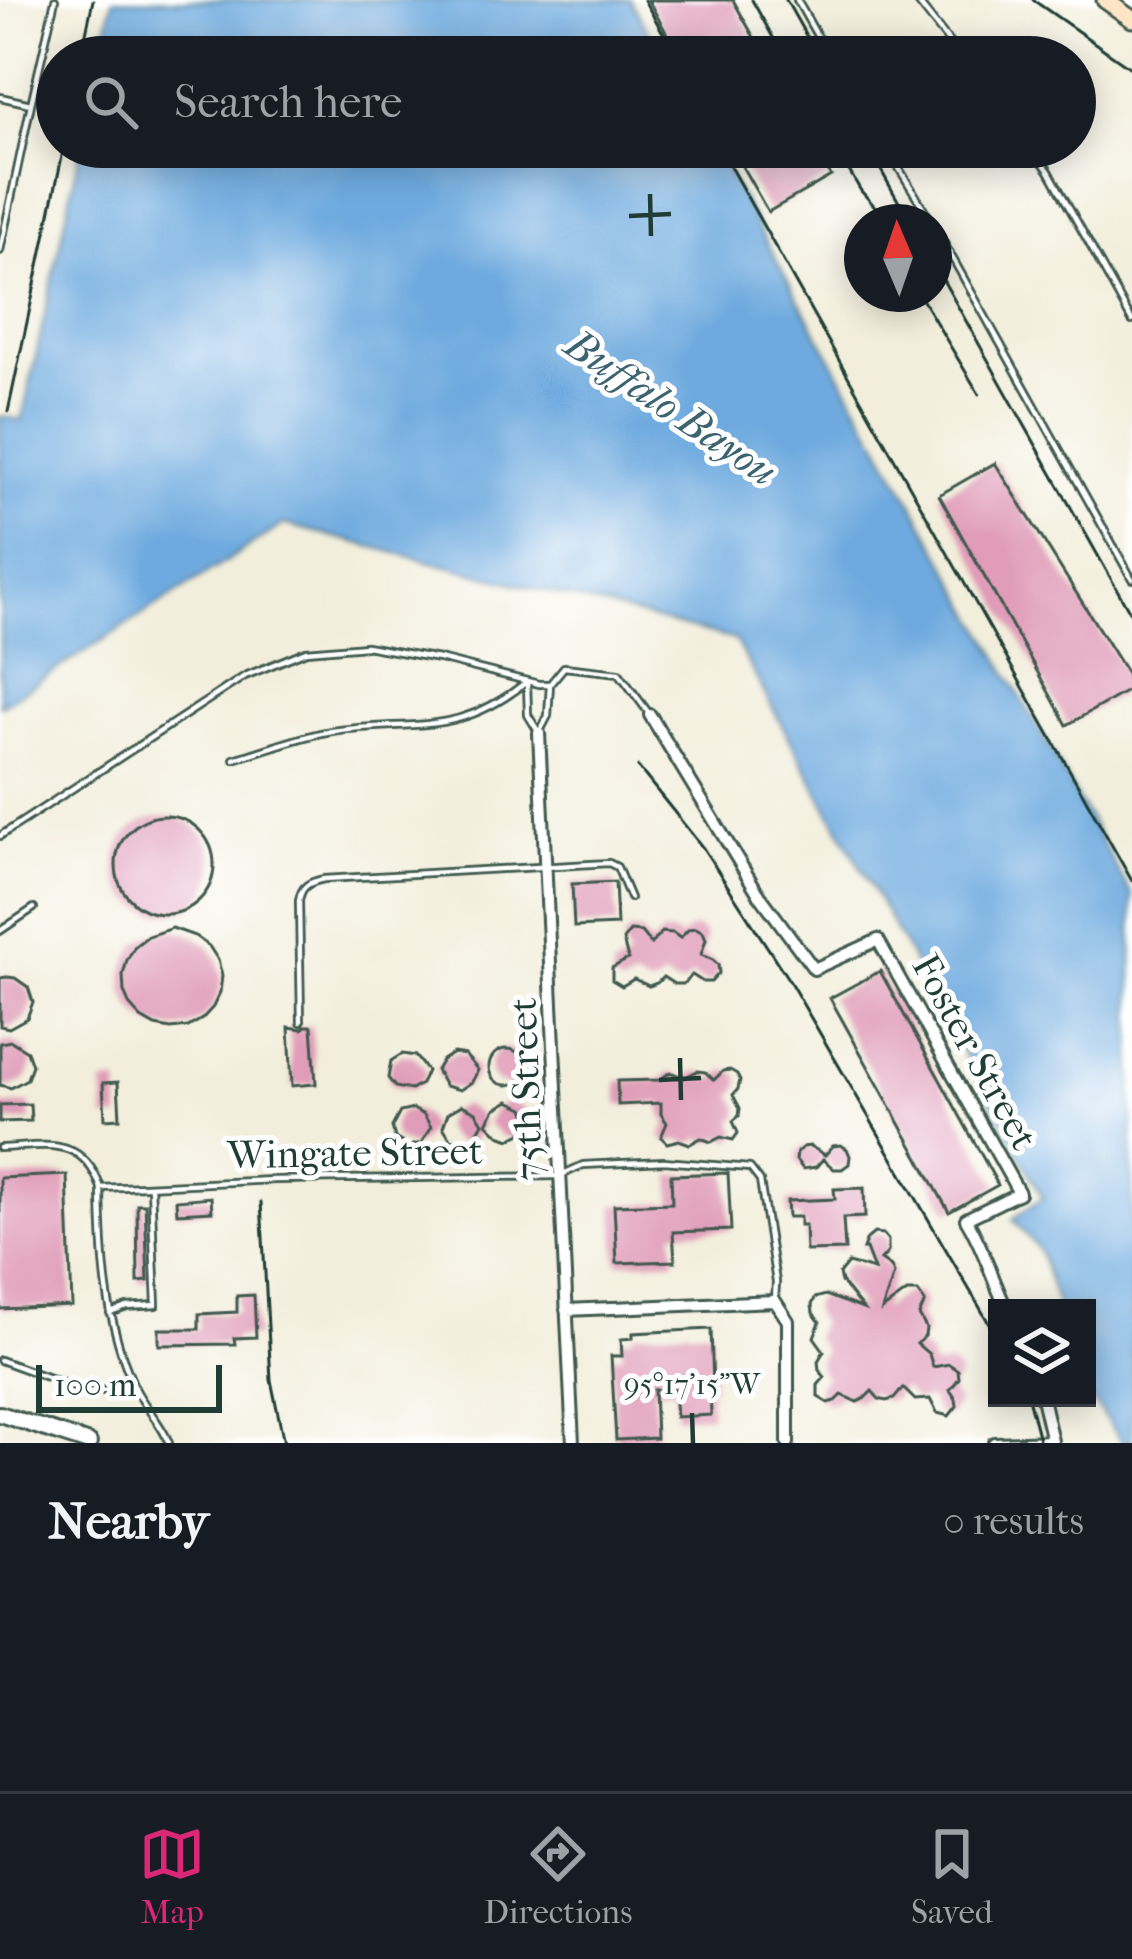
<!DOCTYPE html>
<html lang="en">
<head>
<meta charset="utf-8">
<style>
  body { margin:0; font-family:"IM FELL French Canon",serif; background:#20242c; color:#f1f3f6 }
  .controls { position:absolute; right:36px; bottom:36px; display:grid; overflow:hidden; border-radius:0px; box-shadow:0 6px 30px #0003 }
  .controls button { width:108px; height:108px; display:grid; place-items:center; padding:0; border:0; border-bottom:3px solid #363941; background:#171b24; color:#f1f3f6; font:60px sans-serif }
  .compass { position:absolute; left:844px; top:204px; width:108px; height:108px; border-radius:50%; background:#171b24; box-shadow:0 6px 30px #0003; rotate:358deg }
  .scale { position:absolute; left:36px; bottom:30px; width:186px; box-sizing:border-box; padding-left:12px; border:6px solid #1f3d34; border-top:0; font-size:33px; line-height:42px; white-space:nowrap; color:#1f3d34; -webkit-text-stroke:9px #fff; paint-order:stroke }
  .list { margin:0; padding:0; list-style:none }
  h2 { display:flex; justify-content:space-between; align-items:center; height:156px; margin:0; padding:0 48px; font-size:51px }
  h2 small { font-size:39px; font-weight:400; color:#9ea1a6 }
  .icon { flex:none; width:66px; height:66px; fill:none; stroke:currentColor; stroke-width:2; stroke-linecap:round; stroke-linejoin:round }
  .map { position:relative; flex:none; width:1132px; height:1443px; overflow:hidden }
  .search { position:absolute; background:#171b24; box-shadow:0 6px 30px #0003; left:36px; right:36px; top:36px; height:132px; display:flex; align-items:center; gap:30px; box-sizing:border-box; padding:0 42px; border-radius:66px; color:#9ea1a6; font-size:45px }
  .sheet { height:348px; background:#171b24 }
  nav { display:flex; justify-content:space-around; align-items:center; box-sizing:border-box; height:168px; border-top:3px solid #363941; background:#171b24; font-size:33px; color:#9ea1a6 }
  nav a { display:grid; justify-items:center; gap:6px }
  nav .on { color:#db2777 }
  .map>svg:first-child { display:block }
  .water { fill:#6eaadf; stroke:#46748a; stroke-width:3 }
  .building { fill:#e09cb8 }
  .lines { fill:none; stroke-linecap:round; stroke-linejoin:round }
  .service-casing { stroke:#3f584d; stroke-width:10 }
  .minor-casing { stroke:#3f584d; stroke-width:16 }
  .tertiary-casing { stroke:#3f584d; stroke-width:20 }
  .secondary-casing { stroke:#3f584d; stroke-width:21 }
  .service { stroke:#fff; stroke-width:4.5 }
  .minor { stroke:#fff; stroke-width:10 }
  .tertiary { stroke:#fff; stroke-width:14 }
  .secondary { stroke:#fde5c5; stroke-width:15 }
  .rail { stroke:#1f3d34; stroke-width:3 }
  .ticks { fill:none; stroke:#1f3d34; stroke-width:4.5 }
  .labels { text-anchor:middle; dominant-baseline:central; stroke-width:10; stroke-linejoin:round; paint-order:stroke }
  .street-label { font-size:39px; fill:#1f3d34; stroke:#fff }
  .water-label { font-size:42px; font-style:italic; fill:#3b6370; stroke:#fff }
  .ticks-label { font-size:30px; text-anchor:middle; fill:#1f3d34; stroke:#fff; stroke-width:10; stroke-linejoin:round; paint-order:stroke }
</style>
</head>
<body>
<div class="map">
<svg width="1132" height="1443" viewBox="0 0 1132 1443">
  <rect width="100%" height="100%" fill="#fff"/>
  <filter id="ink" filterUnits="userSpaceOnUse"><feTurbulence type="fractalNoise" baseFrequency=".00833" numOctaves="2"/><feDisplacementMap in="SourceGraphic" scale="24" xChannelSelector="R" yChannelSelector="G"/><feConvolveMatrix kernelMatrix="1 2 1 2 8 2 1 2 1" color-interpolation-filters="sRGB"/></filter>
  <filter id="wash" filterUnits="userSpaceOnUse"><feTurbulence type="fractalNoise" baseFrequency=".004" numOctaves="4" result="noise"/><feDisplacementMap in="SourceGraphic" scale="48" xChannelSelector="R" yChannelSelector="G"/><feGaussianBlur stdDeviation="2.7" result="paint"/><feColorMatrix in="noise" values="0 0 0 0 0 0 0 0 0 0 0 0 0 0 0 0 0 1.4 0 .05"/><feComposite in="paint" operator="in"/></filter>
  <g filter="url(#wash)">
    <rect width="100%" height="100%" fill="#f2eedb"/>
    <path class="water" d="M113,0H630L663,57H100Z
      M81,147H713L1132,896V1443H1123L1087,1393V1308H1058L1039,1250L1013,1219L1043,1197L735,640L284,524L0,706V416L22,420Z"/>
    <g id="blocks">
      <path class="building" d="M648,0H733L765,57H680Z
        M731,147H815L831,176L768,212Z
        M995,463L1132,682V688L1067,725L939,495Z
        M116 865a49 49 0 1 1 98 0a49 49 0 1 1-98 0Z
        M615,882L617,925L574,927L572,884Z
        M172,928L195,936L209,946L218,960L222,976L220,992L213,1007L202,1019L188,1027L171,1029L155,1026L141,1018L130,1006L124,992L123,975L127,960L135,946L148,936Z
        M696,928L703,932L706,939L701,955L713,960L718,965L719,973L711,982H703L692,975L683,984H674L663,977L657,983L649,986L634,979L622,986L612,980V968L628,959L623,940L630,931L641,932L651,944L662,932L673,933L680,938L689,929Z
        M880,971L998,1185L949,1212L830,998Z
        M7,977L15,978L28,987L33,1002L27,1018L9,1028L0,1026V978Z
        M306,1026H312L316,1084L292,1086L289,1027L302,1029Z
        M11,1041L27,1051L32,1065L27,1079L11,1088L0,1085V1043Z
        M489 1067a18 18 0 1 1 36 0a18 18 0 1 1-36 0Z
        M453,1053L465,1055L478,1070L472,1082L460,1090L445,1086L436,1070L442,1060Z
        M402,1054L415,1056L427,1071L421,1084L411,1090L395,1087L388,1078L391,1061Z
        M730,1070L737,1074L740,1080L738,1089L733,1095L740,1108L739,1116L733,1121L738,1133L733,1140L721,1137L711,1142L701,1138L690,1144L679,1140L667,1143L661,1137L667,1123L661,1114V1103L618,1105L617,1081L660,1080L670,1072L684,1078L697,1071L705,1072L714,1080L723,1071Z
        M118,1082L120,1118L105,1119L103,1083Z
        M509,1101L524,1108L528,1119L525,1131L510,1139L499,1135L487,1123L495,1109Z
        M30,1104L31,1121L0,1122V1105Z
        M462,1105L476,1112L483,1123L473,1140L462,1143L451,1139L443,1127L448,1113Z
        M413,1109L424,1115L431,1127L421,1143L410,1146L395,1138L392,1127L400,1112Z
        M841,1145L847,1149L850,1156L849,1164L842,1169H834L823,1159L816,1167L803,1169L796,1160L797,1152L803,1147L810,1146L825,1155L833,1146Z
        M728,1173L731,1230L673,1232L675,1261L617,1263L614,1205L672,1203L671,1175Z
        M67,1175L72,1306L0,1309V1178Z
        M864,1188L865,1217L843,1218L845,1250L806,1251L805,1225H800V1217H788L787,1201L835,1199L834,1189Z
        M211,1197L212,1211L177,1213L176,1200Z
        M137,1204H145L148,1281L138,1282Z
        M874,1233L883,1234L888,1240V1252L881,1260L891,1267L894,1274L882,1310L907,1292H918L925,1302L919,1315L926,1328L925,1336L917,1344L929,1354L933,1367L949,1364L958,1370L959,1378L950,1390L956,1399L957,1406L949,1416L937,1413L930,1399L915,1400L903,1388L894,1399L886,1401L879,1399L872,1391L864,1399L857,1402L842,1395L836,1401L828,1403L818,1397V1385L825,1377L819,1370L818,1361L824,1351L814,1337L820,1322L813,1313L812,1305L815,1298L826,1295L863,1309L841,1282L839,1274L848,1263L874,1270L866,1249H863L867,1239Z
        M254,1295L256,1337L234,1338L235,1344L159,1345V1329H199V1314L237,1312V1296Z
        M711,1329L713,1387H710L711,1415L676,1417L674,1389L654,1390L656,1438L616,1440L611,1356H622L621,1339L633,1338V1333Z"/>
    </g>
  </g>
  <g filter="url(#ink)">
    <use href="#blocks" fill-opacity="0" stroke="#3f584d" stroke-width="3"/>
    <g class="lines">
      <g class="service-casing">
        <path id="service" d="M797,0L829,57
          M916,0L961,57
          M0,97L31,104L55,0
          M886,147L932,222
          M1031,147L1049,171L1132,321
          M934,225L1132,579
          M0,251L31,104
          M527,682L528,715L539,733L548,716L550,684
          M234,759C266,750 299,736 332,731C411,719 455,739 525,683
          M0,836L245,676L306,651L366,646L439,659L539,684H550L564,667L619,673L648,712
          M0,931L34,908
          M301,1022L299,901C301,886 309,882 324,879L609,863L617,867L630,898
          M0,1148C47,1146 82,1135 101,1188
          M110,1313L127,1307L156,1305L151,1186
          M0,1360L88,1392L135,1388
          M169,1443C161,1422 143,1406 134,1386C105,1322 102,1256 101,1188L274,1180L559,1176L583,1165L664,1161L750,1168L760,1181L776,1282L775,1301"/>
      </g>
      <g class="minor-casing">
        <path id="minor" d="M650,715L758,893L814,969L878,940L1019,1193L966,1219C983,1246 992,1278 1006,1308
          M539,733L573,1443
          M566,1310L775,1301L788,1321V1443
          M994,1443L1052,1441L1042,1398"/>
      </g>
      <g class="tertiary-casing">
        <path id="tertiary" d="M0,1414L89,1443"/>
      </g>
      <g class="secondary-casing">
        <path id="secondary" d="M1105,0L1132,19"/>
      </g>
      <use href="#service" class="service"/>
      <use href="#minor" class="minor"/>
      <use href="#tertiary" class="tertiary"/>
      <use href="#secondary" class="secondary"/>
      <path class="rail" d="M644,0L677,57
        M752,0L784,57
        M786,0L818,57
        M1033,0L1132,69
        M81,57L93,0
        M719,147L1132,881
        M835,147L861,191L889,222
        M868,147L910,222
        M934,264L1132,616
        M919,294L979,394
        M8,412L64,147
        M638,767L703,848L790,982L997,1337
        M261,1202L271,1380L284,1443
        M1028,1398L1040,1443"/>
    </g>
  </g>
  <path class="ticks" d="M650,194L651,236M629,216L671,214M680,1058L681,1100M659,1080L701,1078M692,1413L693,1443"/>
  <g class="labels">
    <g class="street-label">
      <text transform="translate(975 1052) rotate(61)">Foster Street</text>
      <text transform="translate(526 1089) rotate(-92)">75th Street</text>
      <text transform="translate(355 1153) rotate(-1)">Wingate Street</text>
    </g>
    <g class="water-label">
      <text transform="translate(671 408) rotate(34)">Buffalo Bayou</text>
    </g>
  </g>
  <g class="ticks-label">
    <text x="692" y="1394">95°17'15"W</text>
  </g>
</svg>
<div class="controls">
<button><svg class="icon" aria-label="layers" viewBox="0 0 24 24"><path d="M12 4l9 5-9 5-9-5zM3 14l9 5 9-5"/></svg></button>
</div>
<svg class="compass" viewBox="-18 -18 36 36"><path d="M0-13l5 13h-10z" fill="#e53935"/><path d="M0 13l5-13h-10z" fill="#9ea1a6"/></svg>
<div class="scale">100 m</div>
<div class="search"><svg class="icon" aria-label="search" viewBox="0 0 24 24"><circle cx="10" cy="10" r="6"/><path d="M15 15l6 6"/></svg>Search here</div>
</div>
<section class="sheet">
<h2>Nearby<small>0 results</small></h2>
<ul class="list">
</ul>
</section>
<nav>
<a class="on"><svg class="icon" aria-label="map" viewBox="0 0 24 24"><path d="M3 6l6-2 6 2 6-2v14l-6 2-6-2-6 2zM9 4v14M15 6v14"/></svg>Map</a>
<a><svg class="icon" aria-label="directions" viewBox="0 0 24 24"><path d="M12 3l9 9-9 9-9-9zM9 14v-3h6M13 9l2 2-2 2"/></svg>Directions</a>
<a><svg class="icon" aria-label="saved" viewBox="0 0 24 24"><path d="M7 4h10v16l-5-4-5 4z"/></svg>Saved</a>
</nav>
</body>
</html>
